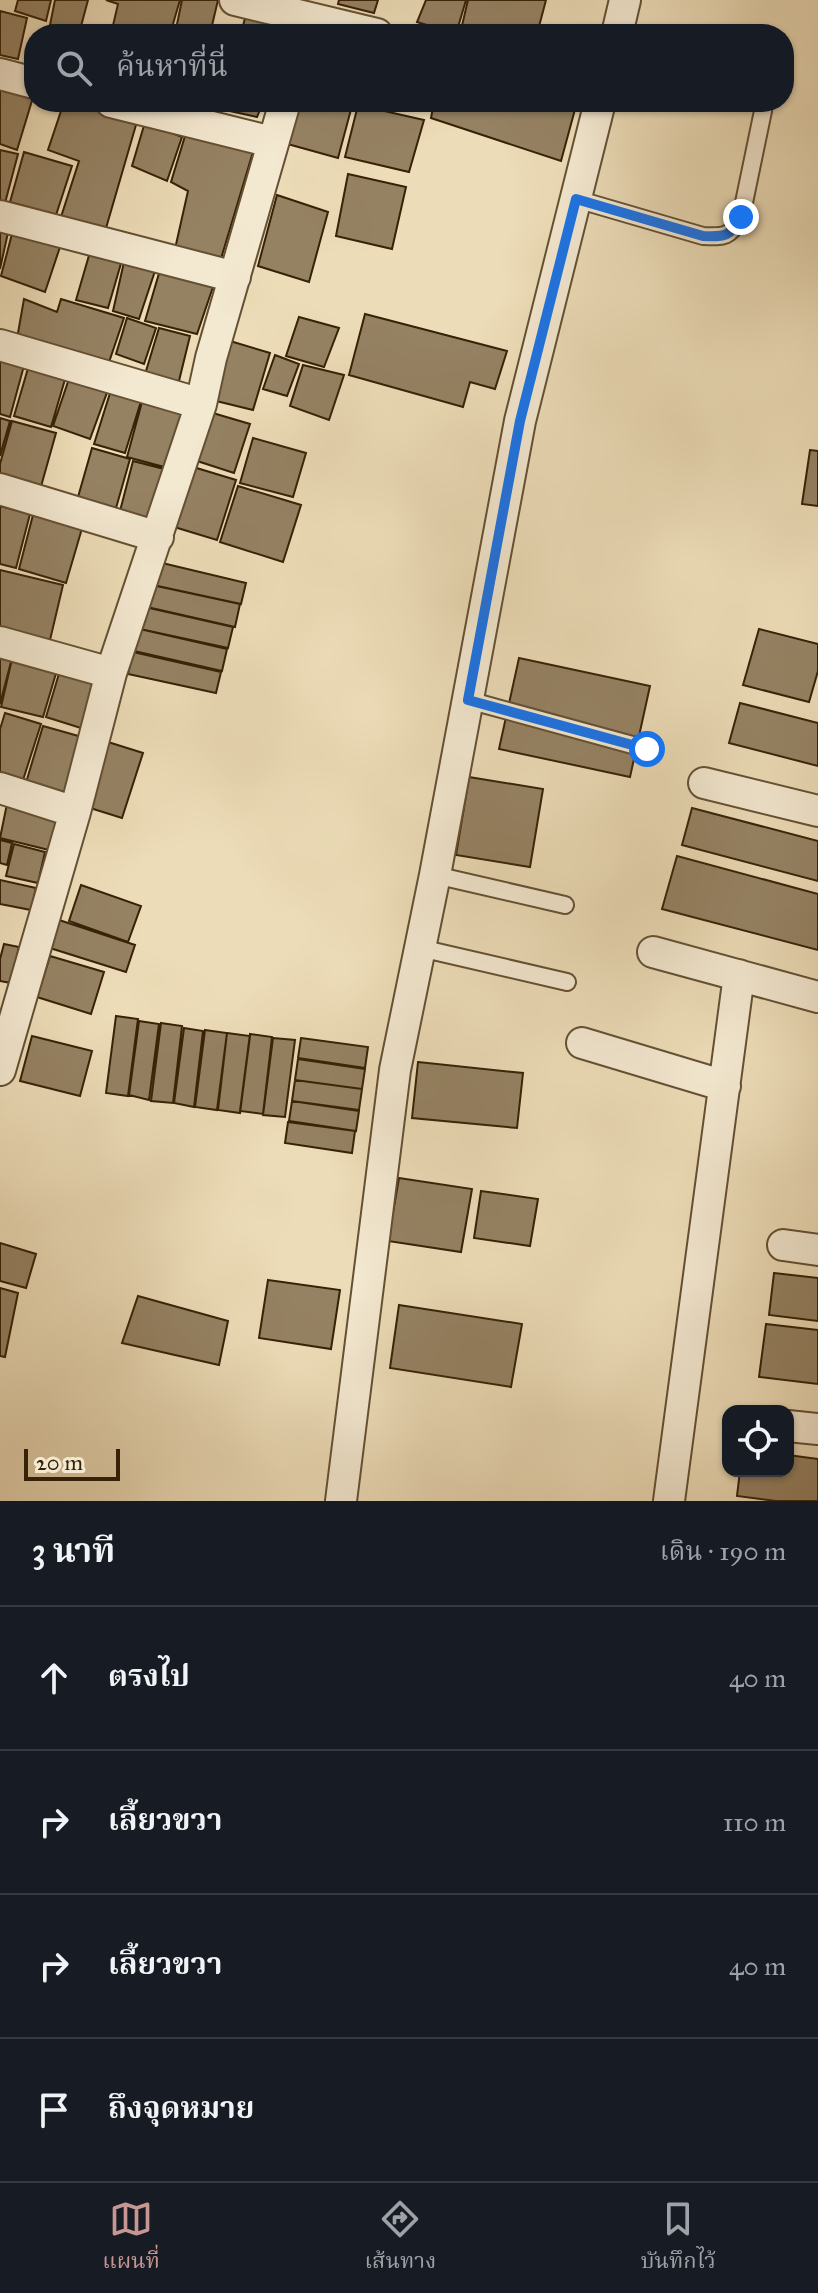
<!DOCTYPE html>
<html lang="th">
<head>
<meta charset="utf-8">
<style>
  body { margin:0; font-family:"IM FELL Great Primer","Noto Serif Thai",serif; background:#20242c; color:#f1f3f6 }
  .controls { position:absolute; right:24px; bottom:24px; display:grid; overflow:hidden; border-radius:16px; box-shadow:0 2px 6px #0004 }
  .controls button { width:72px; height:72px; display:grid; place-items:center; padding:0; border:0; border-bottom:2px solid #363941; background:#171b24; color:#f1f3f6; font:40px sans-serif }
  .scale { position:absolute; left:24px; bottom:20px; width:96px; box-sizing:border-box; padding-left:8px; border:4px solid #372107; border-top:0; font-size:22px; line-height:28px; white-space:nowrap; color:#372107; -webkit-text-stroke:6px #f3e8d0; paint-order:stroke }
  .stop { position:absolute; width:24px; height:24px; margin:-18px; border:6px solid #1a73e8; border-radius:50%; background:#fff }
  .stop.end { background:#1a73e8; border-color:#fff; box-shadow:0 2px 8px #0008 }
  .list { margin:0; padding:0; list-style:none }
  h2 { display:flex; justify-content:space-between; align-items:center; height:104px; margin:0; padding:0 32px; font-size:34px }
  h2 small { font-size:26px; font-weight:400; color:#9ea1a6 }
  .list li { display:grid; grid-template-columns:52px 1fr auto; gap:24px; align-items:center; box-sizing:border-box; height:144px; padding:0 32px; border-top:2px solid #363941 }
  .list b { display:block; font-size:30px; white-space:nowrap }
  .list em { font-size:26px; font-style:normal; color:#9ea1a6 }
  .icon { flex:none; width:44px; height:44px; fill:none; stroke:currentColor; stroke-width:2; stroke-linecap:round; stroke-linejoin:round }
  .map { position:relative; flex:none; width:818px; height:1501px; overflow:hidden }
  .search { position:absolute; background:#171b24; box-shadow:0 2px 6px #0004; left:24px; right:24px; top:24px; height:88px; display:flex; align-items:center; gap:20px; box-sizing:border-box; padding:0 28px; border-radius:32px; color:#9ea1a6; font-size:30px }
  .sheet { height:680px; background:#171b24 }
  nav { display:flex; justify-content:space-around; align-items:center; box-sizing:border-box; height:112px; border-top:2px solid #363941; background:#171b24; font-size:22px; color:#9ea1a6 }
  nav a { display:grid; justify-items:center; gap:4px }
  nav .on { color:#c59692 }
  .map>svg:first-child { display:block }
  .building { fill:#958263; stroke:#372107; stroke-width:2 }
  .lines { fill:none; stroke-linecap:round; stroke-linejoin:round }
  .lane-casing { stroke:#645033; stroke-width:20 }
  .street-casing { stroke:#645033; stroke-width:34 }
  .lane { stroke:#f3e8d0; stroke-width:16 }
  .street { stroke:#f3e8d0; stroke-width:30 }
  .route { stroke:#1a73e8; stroke-width:10 }
</style>
</head>
<body>
<div class="map">
<svg width="818" height="1501" viewBox="0 0 818 1501">
  <rect width="100%" height="100%" fill="#ecdcb7"/>
  <filter id="stains"><feTurbulence type="fractalNoise" baseFrequency=".0025" numOctaves="4"/><feColorMatrix values="0 0 0 0 .2 0 0 0 0 .09 0 0 0 0 .02 0 0 0 .5 -.17"/></filter>
  <radialGradient id="worn" r=".72"><stop offset=".6" stop-color="#630" stop-opacity="0"/><stop offset="1" stop-color="#630" stop-opacity=".3"/></radialGradient>
  <path class="building" d="M18,0H51L46,21L15,11Z
    M55,0H88L80,30L50,25Z
    M106,0H180L170,34H111L118,4Z
    M182,0H218L210,34H175Z
    M339,0H378L374,13L338,4Z
    M426,0H466L456,34L417,22Z
    M468,0H546L537,34H460Z
    M247,10L286,17L282,34H241Z
    M0,11L27,18L18,59L0,55Z
    M0,80L34,94L17,150L0,144Z
    M64,102H83L138,118L104,235L60,220L79,161L48,150Z
    M218,102H263L257,117L216,108Z
    M295,102H353L338,158L284,143Z
    M434,102H577L561,161L431,118Z
    M358,105L424,120L409,172L345,157Z
    M145,122L182,137L167,181L132,166Z
    M185,136L253,152L220,262L175,249L188,191L171,182Z
    M0,150L18,154L5,203L0,202Z
    M24,152L72,166L56,215L10,202Z
    M348,174L406,187L392,249L336,236Z
    M277,195L328,212L309,282L258,266Z
    M0,225L9,228L0,269Z
    M13,230L61,244L45,292L1,276Z
    M90,252L122,260L108,308L76,300Z
    M124,262L155,271L139,319L113,311Z
    M160,270L214,284L197,334L145,321Z
    M24,299L57,312L61,299L124,318L108,365L48,351L18,333Z
    M365,314L507,351L495,389L470,382L463,407L349,375Z
    M299,317L339,328L324,367L286,356Z
    M127,318L156,328L144,364L116,354Z
    M159,328L190,336L177,389L143,381Z
    M230,341L270,353L253,410L212,400Z
    M0,355L25,362L10,417L0,414Z
    M275,355L299,364L287,396L263,389Z
    M29,365L66,376L51,427L14,416Z
    M303,365L344,375L329,420L290,406Z
    M71,373L109,387L90,439L53,426Z
    M111,390L142,398L125,453L94,444Z
    M142,402L183,413L168,468L127,457Z
    M206,411L250,424L234,473L191,459Z
    M0,418L10,421L0,456Z
    M12,421L56,433L40,490L0,478V464Z
    M253,438L306,453L293,497L240,483Z
    M92,448L130,459L116,508L78,497Z
    M810,450L818,451V506L802,504Z
    M133,461L168,470L156,520L120,511Z
    M190,466L236,480L217,540L171,526Z
    M238,486L301,505L283,562L220,542Z
    M0,506L30,514L16,568L0,564Z
    M34,511L83,525L66,583L19,569Z
    M158,562L246,583L241,604L153,585Z
    M0,570L63,585L50,640L0,628Z
    M152,585L240,604L235,627L147,607Z
    M145,607L233,627L228,648L140,629Z
    M140,629L227,649L222,671L134,651Z
    M759,629L818,644V671L809,702L743,685Z
    M133,652L221,672L216,693L128,674Z
    M0,655L12,658L0,704Z
    M519,658L650,686L630,777L499,749Z
    M12,659L57,670L43,717L1,707Z
    M61,667L99,679L84,729L46,717Z
    M740,703L818,723V766L729,743Z
    M5,713L41,724L23,780L0,772V729Z
    M43,726L82,737L64,798L25,786Z
    M108,742L143,753L122,818L87,807Z
    M469,777L543,789L530,867L456,855Z
    M7,804L61,817L53,851L0,838Z
    M692,808L818,841V881L682,845Z
    M0,840L12,843L7,865L0,863Z
    M14,844L45,852L38,883L6,876Z
    M677,856L818,894V950L662,909Z
    M0,880L36,888L31,910L0,904Z
    M81,885L141,906L128,942L69,921Z
    M59,920L135,945L126,972L50,948Z
    M4,944L19,947L11,983L0,981V959Z
    M50,956L104,972L91,1014L37,997Z
    M116,1016L138,1019L128,1096L106,1093Z
    M139,1021L159,1024L149,1100L129,1095Z
    M161,1023L182,1026L173,1103L151,1101Z
    M184,1028L203,1031L194,1107L174,1103Z
    M205,1030L227,1033L217,1110L195,1107Z
    M227,1033L250,1036L240,1113L218,1110Z
    M250,1034L272,1037L263,1114L240,1111Z
    M32,1036L92,1051L80,1096L20,1081Z
    M273,1038L295,1040L285,1117L263,1115Z
    M301,1038L368,1047L365,1068L298,1058Z
    M298,1059L365,1069L362,1089L295,1080Z
    M418,1062L523,1073L517,1128L412,1118Z
    M295,1080L362,1089L359,1110L292,1101Z
    M292,1101L359,1111L356,1131L289,1121Z
    M288,1122L355,1131L352,1153L285,1143Z
    M399,1178L472,1189L461,1252L388,1241Z
    M481,1191L538,1199L530,1246L474,1238Z
    M0,1243L36,1254L26,1288L0,1281Z
    M774,1273L818,1278V1321L769,1315Z
    M268,1280L340,1290L331,1349L259,1338Z
    M0,1288L18,1293L5,1357L0,1356Z
    M138,1296L228,1321L219,1365L122,1343Z
    M399,1305L522,1324L511,1387L390,1368Z
    M766,1324L818,1330V1384L759,1377Z
    M788,1455L818,1459V1501H776L737,1496L740,1471H788Z"/>
  <g class="lines">
    <g class="lane-casing">
      <path id="lane" d="M576,199L703,236C725,237 730,237 741,217L763,111
        M468,700L647,749
        M435,875L565,905
        M420,948L567,982"/>
    </g>
    <g class="street-casing">
      <path id="street" d="M235,0L377,34
        M617,34L625,0
        M0,74L34,83
        M111,102L272,142
        M0,216L235,277
        M0,345L201,404
        M0,489L158,537
        M0,642L111,673
        M704,783L818,811
        M0,788L75,812
        M653,952L818,997
        M582,1043L725,1086
        M0,1070L75,812L111,673L201,404L211,358L285,102
        M783,1245L818,1250
        M788,1426L818,1429
        M341,1501L395,1070L435,875L520,421L600,102
        M669,1501L739,975"/>
    </g>
    <use href="#lane" class="lane"/>
    <use href="#street" class="street"/>
  </g>
  <g class="lines">
    <path class="route" d="M647,749L468,700L520,421L576,199L703,236C725,237 730,237 741,217"/>
  </g>
  <rect width="100%" height="100%" filter="url(#stains)"/>
  <rect width="100%" height="100%" fill="url(#worn)"/>
</svg>
<div class="controls">
<button><svg class="icon" aria-label="locate" viewBox="0 0 24 24"><circle cx="12" cy="12" r="6"/><path d="M12 2v4M12 18v4M2 12h4M18 12h4"/></svg></button>
</div>
<div class="scale">20 m</div>
<div class="stop" style="left:647px;top:749px"></div>
<div class="stop end" style="left:741px;top:217px"></div>
<div class="search"><svg class="icon" aria-label="search" viewBox="0 0 24 24"><circle cx="10" cy="10" r="6"/><path d="M15 15l6 6"/></svg>ค้นหาที่นี่</div>
</div>
<section class="sheet">
<h2>3 นาที<small>เดิน · 190 m</small></h2>
<ul class="list">
<li><svg class="icon" aria-label="ahead" viewBox="0 0 24 24"><path d="M12 20V5M6 11l6-6 6 6"/></svg><div><b>ตรงไป</b></div><em>40 m</em></li>
<li><svg class="icon" aria-label="right" viewBox="0 0 24 24"><path d="M7 20v-9h11M14 6l5 5-5 5"/></svg><div><b>เลี้ยวขวา</b></div><em>110 m</em></li>
<li><svg class="icon" aria-label="right" viewBox="0 0 24 24"><path d="M7 20v-9h11M14 6l5 5-5 5"/></svg><div><b>เลี้ยวขวา</b></div><em>40 m</em></li>
<li><svg class="icon" aria-label="arrive" viewBox="0 0 24 24"><path d="M6 21V4h12l-3 4 3 4H6"/></svg><div><b>ถึงจุดหมาย</b></div></li>
</ul>
</section>
<nav>
<a class="on"><svg class="icon" aria-label="map" viewBox="0 0 24 24"><path d="M3 6l6-2 6 2 6-2v14l-6 2-6-2-6 2zM9 4v14M15 6v14"/></svg>แผนที่</a>
<a><svg class="icon" aria-label="directions" viewBox="0 0 24 24"><path d="M12 3l9 9-9 9-9-9zM9 14v-3h6M13 9l2 2-2 2"/></svg>เส้นทาง</a>
<a><svg class="icon" aria-label="saved" viewBox="0 0 24 24"><path d="M7 4h10v16l-5-4-5 4z"/></svg>บันทึกไว้</a>
</nav>
</body>
</html>
